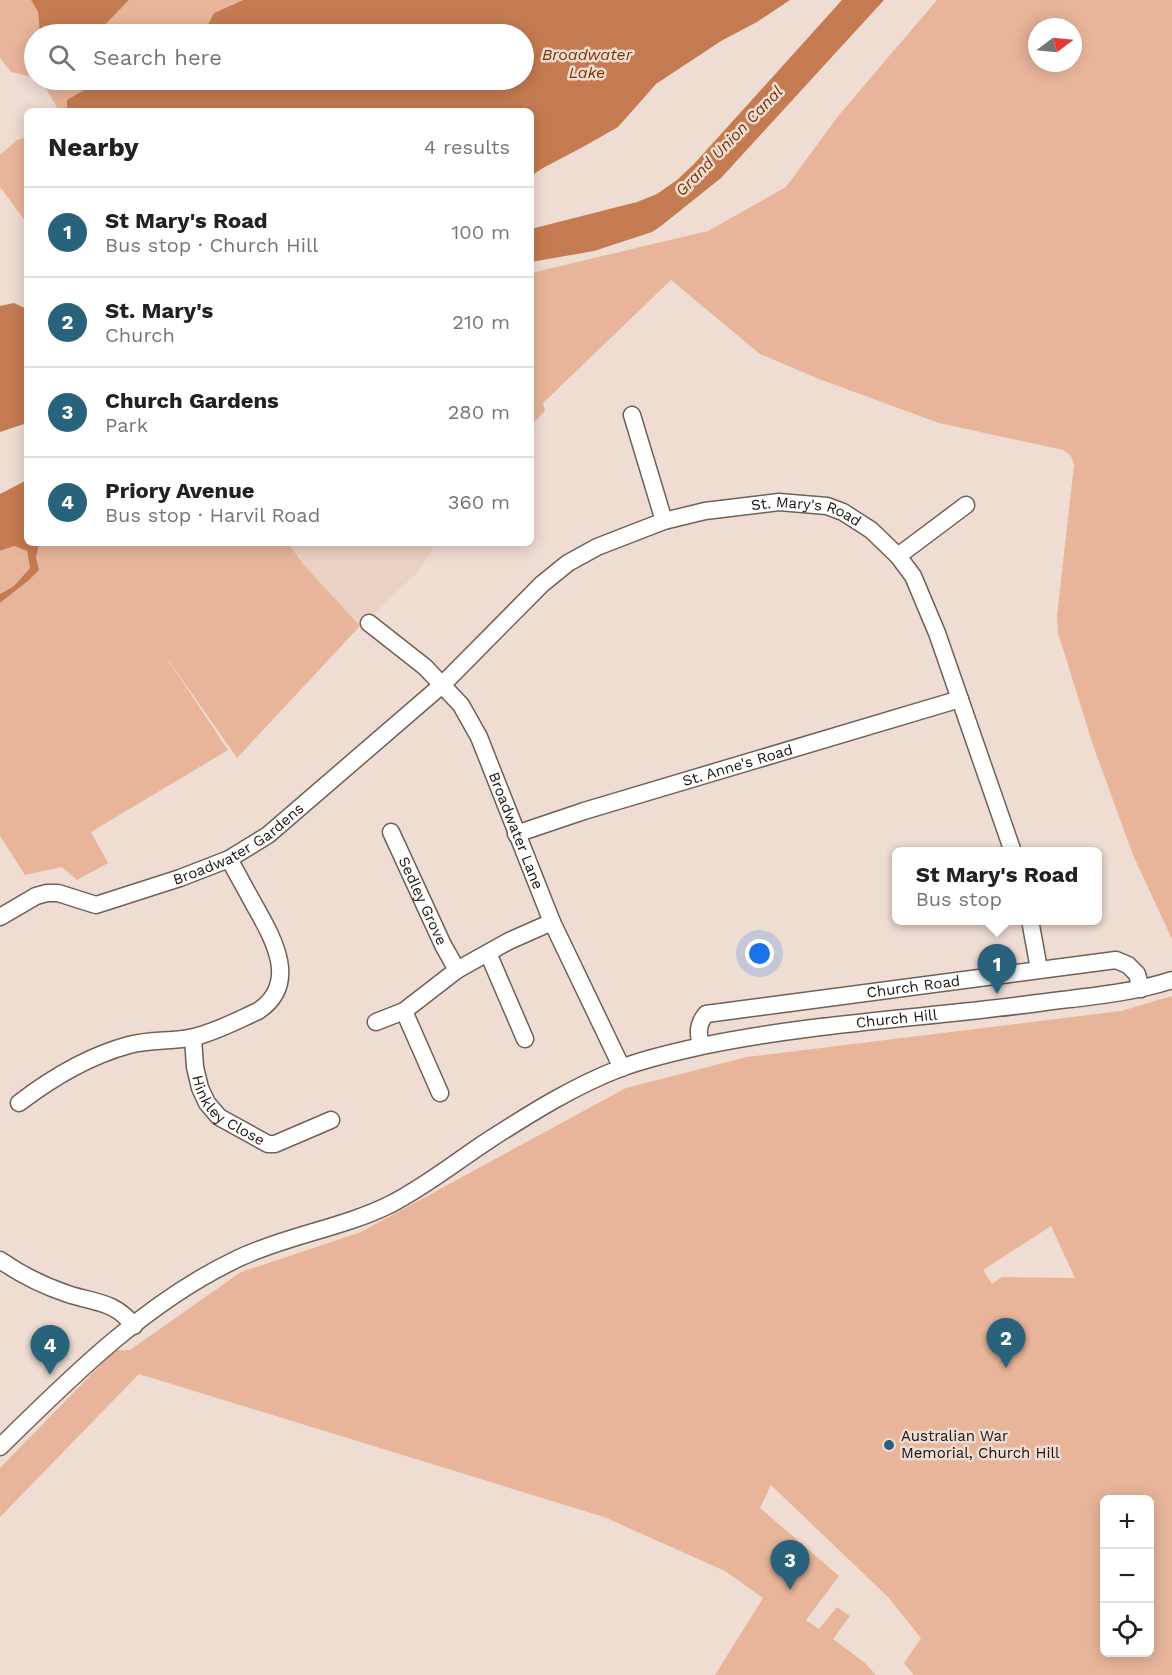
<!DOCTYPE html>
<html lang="en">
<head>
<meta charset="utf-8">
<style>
  body { margin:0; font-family:"Work Sans",sans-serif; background:#f2f2f2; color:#202124 }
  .controls { position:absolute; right:18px; bottom:18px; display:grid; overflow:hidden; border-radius:9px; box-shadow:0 3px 15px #0003 }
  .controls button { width:54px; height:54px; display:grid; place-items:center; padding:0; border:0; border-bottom:2px solid #e0e0e0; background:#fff; color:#202124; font:30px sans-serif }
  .compass { position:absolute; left:1028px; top:18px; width:54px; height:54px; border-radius:50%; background:#fff; box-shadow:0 3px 15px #0003; rotate:74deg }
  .you { position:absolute; left:760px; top:954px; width:21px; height:21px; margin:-15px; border:4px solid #fff; border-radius:50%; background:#1a73e8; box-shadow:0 0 0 9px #1a73e833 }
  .badge { display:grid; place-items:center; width:39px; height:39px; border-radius:50%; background:#28627b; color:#fff; font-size:20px; font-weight:700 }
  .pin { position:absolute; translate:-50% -50px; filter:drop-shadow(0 2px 3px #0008) }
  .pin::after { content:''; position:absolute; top:32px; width:21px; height:18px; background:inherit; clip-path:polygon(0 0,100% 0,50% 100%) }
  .popup { position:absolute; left:892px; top:847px; width:210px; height:78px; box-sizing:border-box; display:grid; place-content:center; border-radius:9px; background:#fff; filter:drop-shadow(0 2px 4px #0005); font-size:20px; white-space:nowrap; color:#757577 }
  .popup b { font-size:22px; color:#202124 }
  .popup::after { content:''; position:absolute; left:50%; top:100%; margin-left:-12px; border:12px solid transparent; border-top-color:#fff }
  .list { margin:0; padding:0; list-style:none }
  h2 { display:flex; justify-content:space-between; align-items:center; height:78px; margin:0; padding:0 24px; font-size:26px }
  h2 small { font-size:20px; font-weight:400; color:#757577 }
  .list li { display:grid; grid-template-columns:39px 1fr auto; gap:18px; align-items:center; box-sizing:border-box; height:90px; padding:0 24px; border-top:2px solid #e0e0e0 }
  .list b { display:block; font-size:22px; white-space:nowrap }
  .list p { margin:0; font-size:20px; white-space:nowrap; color:#757577 }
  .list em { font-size:20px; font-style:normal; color:#757577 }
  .icon { flex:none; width:33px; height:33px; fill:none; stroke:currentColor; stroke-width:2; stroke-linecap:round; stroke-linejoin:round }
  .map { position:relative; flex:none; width:1172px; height:1675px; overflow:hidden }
  .search { position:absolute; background:#fff; box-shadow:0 3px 15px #0003; left:24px; top:24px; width:510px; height:66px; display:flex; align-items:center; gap:15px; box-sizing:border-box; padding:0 21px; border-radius:33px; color:#757577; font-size:22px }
  .panel { position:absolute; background:#fff; box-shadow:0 3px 15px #0003; left:24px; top:108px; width:510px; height:438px; border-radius:9px }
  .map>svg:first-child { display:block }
  .built { fill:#ebd1c3 }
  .green { fill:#e8b59a; fill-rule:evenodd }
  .water { fill:#c57b51 }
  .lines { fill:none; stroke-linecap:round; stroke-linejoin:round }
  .minor-casing { stroke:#706057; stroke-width:19 }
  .minor { stroke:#fff; stroke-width:16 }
  .poi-dot { fill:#28627b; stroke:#efdcd3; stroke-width:2 }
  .labels { text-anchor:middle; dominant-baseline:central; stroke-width:5; stroke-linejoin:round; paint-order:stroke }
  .street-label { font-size:15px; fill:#1a1411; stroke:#efdcd3 }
  .poi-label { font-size:15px; fill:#1a1411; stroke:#efdcd3; text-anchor:start }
  .water-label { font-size:16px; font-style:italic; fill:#793500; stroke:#efdcd3 }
</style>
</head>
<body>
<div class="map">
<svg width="1172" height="1675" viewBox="0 0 1172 1675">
  <rect width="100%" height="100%" fill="#efdcd3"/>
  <path class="built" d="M287,543H436L418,572L360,626L298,559Z"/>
  <path class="green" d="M0,0H31L38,12L40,34H34V77L11,72L0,58Z
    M129,0H243L214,13L203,34H96Z
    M937,0H1172V939L1133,855L1094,748L1058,633L1057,616L1074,465L1071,456L1063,450L939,423L819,379L760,354L671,280L543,403L545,411L531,425V273L708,231L786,187L839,115ZM1037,27H1073V63H1037Z
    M41,80H101L67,100V111H59Z
    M27,137V226L26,222L0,187V155L17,140Z
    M39,543H288L303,564L360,626L237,758L160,648L228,750L91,832L108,863L77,880L62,867L25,875L0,836V603L28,581L36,558Z
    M14,546L27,551L30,568L14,586L0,594V551Z
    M1172,996V1675H914L904,1663L921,1638L889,1598L771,1485L760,1508L839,1576L806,1620L819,1629L837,1607L850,1616L833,1639L865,1663L876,1675H715L763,1598L725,1571L604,1517L139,1374L0,1517V1468L115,1350H130L241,1272L361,1232L626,1088L747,1057L1121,1011ZM1051,1226L1075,1278L1002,1277L992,1284L983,1270ZM1104,1500H1150V1652H1104Z"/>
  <path class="water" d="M31,0H129L96,34H40L38,12Z
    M243,0H790L757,22L721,41L656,84L618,127L581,148L543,168L531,176V111H67V100L101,80H524V34H203L214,13Z
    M842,0H884L721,178L661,226L652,232L594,251L531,262V229L637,202L657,194L677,180L694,164Z
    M14,303L27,309V423L0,432V306Z
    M27,480V543H39L36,558L39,570L28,581L0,603V594L14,586L30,568L27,551L14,546L0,551V494Z"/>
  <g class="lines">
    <g class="minor-casing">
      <g id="minor">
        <path d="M632,415L664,521"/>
        <path d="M898,556L966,505"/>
        <path id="s1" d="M369,623L425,667L461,705L479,737L552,922L622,1068"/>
        <path id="s2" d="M391,832L443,945L457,970"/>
        <path id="s3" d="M516,834L584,811L960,699"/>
        <path id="s4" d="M0,917L36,896L47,893H58L96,905L180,878L229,859L268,835L442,685L542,584L568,563L597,547L664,521L705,511L779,502L827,506L843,512L871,530L898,556L913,576L937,633L1013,852"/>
        <path d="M1030,920L1039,969"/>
        <path d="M488,953L525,1039"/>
        <path d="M404,1011L440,1093"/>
        <path d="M376,1022L404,1011L457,970L509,941L552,922"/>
        <path id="s5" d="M193,1038L195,1067L200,1088L207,1103L219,1117L268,1144H275L331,1120"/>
        <path id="s6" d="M701,1046C698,1033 697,1025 706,1014L1116,960L1128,965L1137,974L1141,989"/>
        <path d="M19,1103C53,1077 88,1056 129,1045C151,1039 173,1042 194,1037C216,1032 238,1020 258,1011C299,984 274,940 256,908C247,892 238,875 229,859"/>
        <path d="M0,1260C20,1274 44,1286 68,1294C95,1303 115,1301 134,1326"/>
        <path id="s7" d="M0,1447C71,1377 147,1301 239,1258C288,1235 343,1228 391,1204C426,1186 457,1161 489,1140C531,1113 574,1086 621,1068C647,1058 675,1052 702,1046C812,1023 927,1018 1038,1003C1083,997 1129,994 1172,980"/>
      </g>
    </g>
    <use href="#minor" class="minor"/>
  </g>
  <circle class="poi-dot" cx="889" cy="1445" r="6"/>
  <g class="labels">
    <g class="street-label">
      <text stroke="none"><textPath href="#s4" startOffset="946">St. Mary's Road</textPath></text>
      <text stroke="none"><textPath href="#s3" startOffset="232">St. Anne's Road</textPath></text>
      <text stroke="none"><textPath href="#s1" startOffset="261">Broadwater Lane</textPath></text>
      <text stroke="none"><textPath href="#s4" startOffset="260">Broadwater Gardens</textPath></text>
      <text stroke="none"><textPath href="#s2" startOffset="76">Sedley Grove</textPath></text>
      <text stroke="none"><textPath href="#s6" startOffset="243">Church Road</textPath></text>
      <text stroke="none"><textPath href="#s7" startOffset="1016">Church Hill</textPath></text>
      <text stroke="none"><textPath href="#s5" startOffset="87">Hinkley Close</textPath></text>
    </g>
    <g class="poi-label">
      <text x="901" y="1436">Australian War<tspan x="901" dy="17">Memorial, Church Hill</tspan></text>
    </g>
    <g class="water-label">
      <text x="587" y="54">Broadwater<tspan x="587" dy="18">Lake</tspan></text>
      <text transform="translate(729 141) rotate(-46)">Grand Union Canal</text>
    </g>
  </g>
</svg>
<div class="controls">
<button>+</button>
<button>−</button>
<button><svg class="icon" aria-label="locate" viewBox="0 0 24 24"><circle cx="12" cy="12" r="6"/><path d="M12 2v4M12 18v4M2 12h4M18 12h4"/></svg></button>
</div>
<svg class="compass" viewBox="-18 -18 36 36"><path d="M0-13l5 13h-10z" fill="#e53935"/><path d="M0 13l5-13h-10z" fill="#757577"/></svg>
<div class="you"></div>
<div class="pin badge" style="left:997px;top:994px">1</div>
<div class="popup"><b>St Mary's Road</b>Bus stop</div>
<div class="pin badge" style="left:1006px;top:1368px">2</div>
<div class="pin badge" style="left:790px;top:1590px">3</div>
<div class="pin badge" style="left:50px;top:1375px">4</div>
<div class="search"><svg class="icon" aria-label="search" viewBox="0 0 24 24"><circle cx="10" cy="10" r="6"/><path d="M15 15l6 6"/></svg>Search here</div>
<section class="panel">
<h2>Nearby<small>4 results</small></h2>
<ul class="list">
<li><span class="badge">1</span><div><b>St Mary's Road</b><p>Bus stop · Church Hill</p></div><em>100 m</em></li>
<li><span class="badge">2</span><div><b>St. Mary's</b><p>Church</p></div><em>210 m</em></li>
<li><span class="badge">3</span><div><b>Church Gardens</b><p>Park</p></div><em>280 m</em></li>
<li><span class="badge">4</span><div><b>Priory Avenue</b><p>Bus stop · Harvil Road</p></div><em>360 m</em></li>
</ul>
</section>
</div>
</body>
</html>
